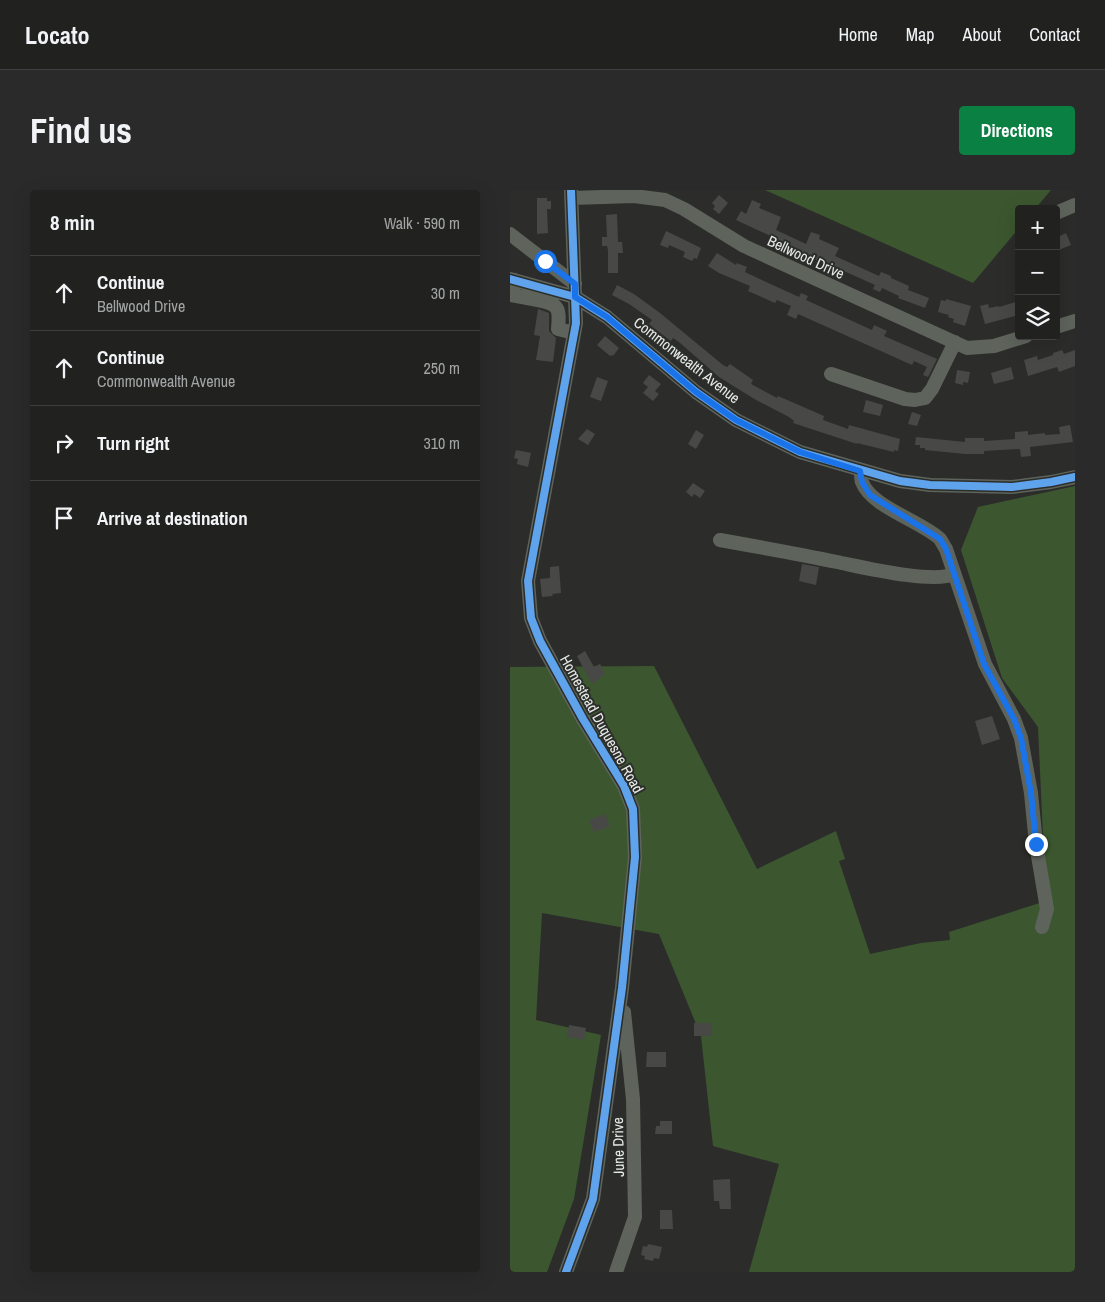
<!DOCTYPE html>
<html lang="en">
<head>
<meta charset="utf-8">
<style>
  body { margin:0; font-family:"Archivo Narrow",sans-serif; background:#292a29; color:#f1f3f6 }
  .controls { position:absolute; right:15px; top:15px; display:grid; overflow:hidden; border-radius:5px; box-shadow:0 5px 20px #0002 }
  .controls button { width:45px; height:45px; display:grid; place-items:center; padding:0; border:0; border-bottom:1px solid #3e3f3e; background:#212220; color:#f1f3f6; font:25px sans-serif }
  .stop { position:absolute; width:15px; height:15px; margin:-11px; border:4px solid #1a73e8; border-radius:50%; background:#fff }
  .stop.end { background:#1a73e8; border-color:#fff; box-shadow:0 1px 5px #0008 }
  .list { margin:0; padding:0; list-style:none }
  h2 { display:flex; justify-content:space-between; align-items:center; height:65px; margin:0; padding:0 20px; font-size:21px }
  h2 small { font-size:16px; font-weight:400; color:#a2a4a5 }
  .list li { display:grid; grid-template-columns:32px 1fr auto; gap:15px; align-items:center; box-sizing:border-box; height:75px; padding:0 20px; border-top:1px solid #3e3f3e }
  .list b { display:block; font-size:19px; white-space:nowrap }
  .list p { margin:0; font-size:16px; white-space:nowrap; color:#a2a4a5 }
  .list em { font-size:16px; font-style:normal; color:#a2a4a5 }
  .icon { flex:none; width:28px; height:28px; fill:none; stroke:currentColor; stroke-width:2; stroke-linecap:round; stroke-linejoin:round }
  .map { position:relative; flex:none; width:565px; height:1082px; overflow:hidden; border-radius:5px }
  header { display:flex; align-items:center; gap:30px; box-sizing:border-box; height:70px; padding:0 25px; background:#212220; border-bottom:1px solid #3e3f3e }
  header strong { font-size:24px }
  nav { display:flex; gap:28px; margin-inline-start:auto; font-size:18px }
  .intro { display:flex; align-items:center; justify-content:space-between; box-sizing:border-box; height:120px; padding:0 30px }
  h1 { margin:0; font-size:35px }
  .button { padding:12px 22px; border-radius:5px; background:#0b8043; color:#fff; font-size:18px; font-weight:700 }
  main { display:flex; gap:30px; padding:0 30px }
  aside { flex:1; background:#212220; border-radius:5px; box-shadow:0 5px 20px #0002 }
  .map>svg:first-child { display:block }
  .green { fill:#3c572f }
  .building { fill:#484847 }
  .lines { fill:none; stroke-linecap:round; stroke-linejoin:round }
  .minor { stroke:#5e645b; stroke-width:14 }
  .cycleway-casing { stroke:#2b2e2a; stroke-width:11 }
  .cycleway { stroke:#60a3ed; stroke-width:8 }
  .route { stroke:#1a73e8; stroke-width:6 }
  .labels { text-anchor:middle; dominant-baseline:central; stroke-width:4; stroke-linejoin:round; paint-order:stroke }
  .street-label { font-size:15px; fill:#e8eae7; stroke:#2b2e2a }
</style>
</head>
<body>
<header>
<strong>Locato</strong>
<nav><a>Home</a><a>Map</a><a>About</a><a>Contact</a></nav>
</header>
<div class="intro"><h1>Find us</h1><a class="button">Directions</a></div>
<main>
<aside>
<h2>8 min<small>Walk · 590 m</small></h2>
<ul class="list">
<li><svg class="icon" aria-label="ahead" viewBox="0 0 24 24"><path d="M12 20V5M6 11l6-6 6 6"/></svg><div><b>Continue</b><p>Bellwood Drive</p></div><em>30 m</em></li>
<li><svg class="icon" aria-label="ahead" viewBox="0 0 24 24"><path d="M12 20V5M6 11l6-6 6 6"/></svg><div><b>Continue</b><p>Commonwealth Avenue</p></div><em>250 m</em></li>
<li><svg class="icon" aria-label="right" viewBox="0 0 24 24"><path d="M7 20v-9h11M14 6l5 5-5 5"/></svg><div><b>Turn right</b></div><em>310 m</em></li>
<li><svg class="icon" aria-label="arrive" viewBox="0 0 24 24"><path d="M6 21V4h12l-3 4 3 4H6"/></svg><div><b>Arrive at destination</b></div></li>
</ul>
</aside>
<div class="map">
<svg width="565" height="1082" viewBox="0 0 565 1082">
  <rect width="100%" height="100%" fill="#2c2d2b"/>
  <path class="green" d="M255,0H541L525,19H509V38L463,93Z
    M565,296V1082H239L269,974L203,956L191,846L149,744L32,723L26,830L91,845L64,1009L37,1082H0V477L144,476L247,679L326,641L335,669L329,671L360,764L411,753L440,750L439,742L536,711L528,537L492,488L451,360L468,317Z"/>
  <path class="building" d="M209,5L218,13L209,24L203,19L205,16L202,13Z
    M27,8H37V11H41V19H37L38,43L27,44Z
    M242,10L251,14L249,18L271,27L266,40L296,54L301,42L310,45L309,49L329,58L325,66L369,86L371,82L381,86V88L399,96L398,100L419,108L415,118L388,108L389,106L372,98L370,102L363,99L365,95L334,81L271,56L272,53L269,50L226,30L231,21L236,24Z
    M107,24L108,52H112L113,63H108V83H98V60L97,56H92V47H97L96,25Z
    M156,41L191,58L187,69L184,68L182,71L173,67L175,62L159,55L158,58L150,55Z
    M556,43L561,55L546,61V48Z
    M207,63L226,75L227,73L237,77L235,82L256,92L289,107L291,103L298,106L296,110L362,140L364,135L377,141L374,146L427,169L418,187L413,185L417,177L404,171L402,175L288,124L286,129L277,125L281,116L267,110L265,113L238,101L240,96L209,83L198,76Z
    M107,95L124,104L150,123L213,175L217,177L220,174L243,190L241,194L267,208L268,206L314,226L313,230L338,239L339,235L390,249L388,261L384,260V262L347,253V254L283,233L284,231L279,227L246,210L209,187L169,152L163,148L161,151L145,139L139,134L142,130L119,114L102,105Z
    M436,109L461,116L455,136L443,132L444,129L438,127L439,125L428,122L431,110L436,111Z
    M509,111V125L475,134L470,116L478,114L479,118L489,116V117Z
    M28,119L39,123V141L46,148L43,172L26,170L30,146L24,145Z
    M95,146L109,158L103,166L102,165L100,166L87,155Z
    M552,160L554,164L565,160V176L549,182L547,177L518,186L514,170L527,166L528,170L543,165V163Z
    M501,177L504,189L484,194L481,183Z
    M447,180L460,182L458,193L453,192V195L445,193Z
    M139,185L151,194L145,201L149,204L143,211L133,203L138,197L133,193Z
    M87,187L98,191L91,211L80,207Z
    M356,210L373,215L370,226L353,222Z
    M402,222L411,225L407,236L398,234Z
    M560,235L563,252L520,257L521,266L511,267L510,259L474,261V264H455L415,260V258H410V255H405L406,247L455,252V248H474V251L505,249V242L518,241V245L535,243V245L550,244L549,237Z
    M77,239L85,244L78,255L68,249Z
    M186,240L194,245L186,259L178,254Z
    M6,260L21,263L18,277L7,274L8,269L4,268Z
    M183,293L195,301L190,308L184,304L182,307L176,302Z
    M292,374L309,377L306,395L289,391Z
    M49,376L51,403L42,404L43,406L32,407L30,389L40,388V377Z
    M75,461L84,477L90,474L95,484L82,494L67,466Z
    M482,526L490,549L472,555L465,531Z
    M95,624L100,636L84,642L79,630Z
    M184,833H202V846H184Z
    M59,835L76,838L74,850L57,847Z
    M137,862H156V877H136Z
    M150,931H162V944H145L146,936H150Z
    M220,989L221,1019H210L209,1011H204L203,990Z
    M150,1020H162L163,1039H150Z
    M138,1054L152,1057L149,1069L144,1068L143,1071L134,1069L135,1066L131,1065L133,1056L137,1057Z"/>
  <g class="lines">
    <path class="minor" d="M62,8L124,6L155,10L174,19L234,56L457,158L484,156L516,146
      M546,23L565,15
      M0,44L65,94
      M0,89L65,107L97,127L186,202L226,230L290,262L390,291L420,295L502,297L541,292L565,287
      M5,90L1,105L28,110L30,102
      M28,110C49,114 50,118 48,139L64,143
      M546,137L565,131
      M321,184L395,209L405,210L415,208L422,199L445,152
      M351,281C351,284 351,289 352,292C361,317 411,331 430,349C432,352 434,356 436,359L475,474L504,529L511,548L521,603L526,654L537,719L532,737
      M210,350C249,357 288,364 327,372C352,377 423,394 444,384
      M56,1082L83,1009L112,798L125,667L123,619L114,596L73,529L30,451L21,428L18,391L66,133L61,0
      M106,1082L125,1027L123,909L114,822"/>
    <g class="cycleway-casing">
      <path id="cycleway" d="M0,89L65,107L97,127L186,202L226,230L290,262L390,291L420,295L502,297L541,292L565,287
        M56,1082L83,1009L112,798L125,667L123,619L114,596L73,529L30,451L21,428L18,391L66,133L61,0"/>
    </g>
    <use href="#cycleway" class="cycleway"/>
  </g>
  <g class="lines">
    <path class="route" d="M35,71L65,94V107L97,127L186,202L226,230L290,262L350,281L352,292L360,305L430,349L436,359L474,474L504,529L511,548L521,603L526,654"/>
  </g>
  <g class="labels">
    <g class="street-label">
      <text transform="translate(296 67) rotate(25)">Bellwood Drive</text>
      <text transform="translate(177 170) rotate(38)">Commonwealth Avenue</text>
      <text transform="translate(92 534) rotate(61)">Homestead Duquesne Road</text>
      <text transform="translate(108 957) rotate(-91)">June Drive</text>
    </g>
  </g>
</svg>
<div class="controls">
<button>+</button>
<button>−</button>
<button><svg class="icon" aria-label="layers" viewBox="0 0 24 24"><path d="M12 4l9 5-9 5-9-5zM3 14l9 5 9-5"/></svg></button>
</div>
<div class="stop" style="left:35px;top:71px"></div>
<div class="stop end" style="left:526px;top:654px"></div>
</div>
</main>
</body>
</html>
